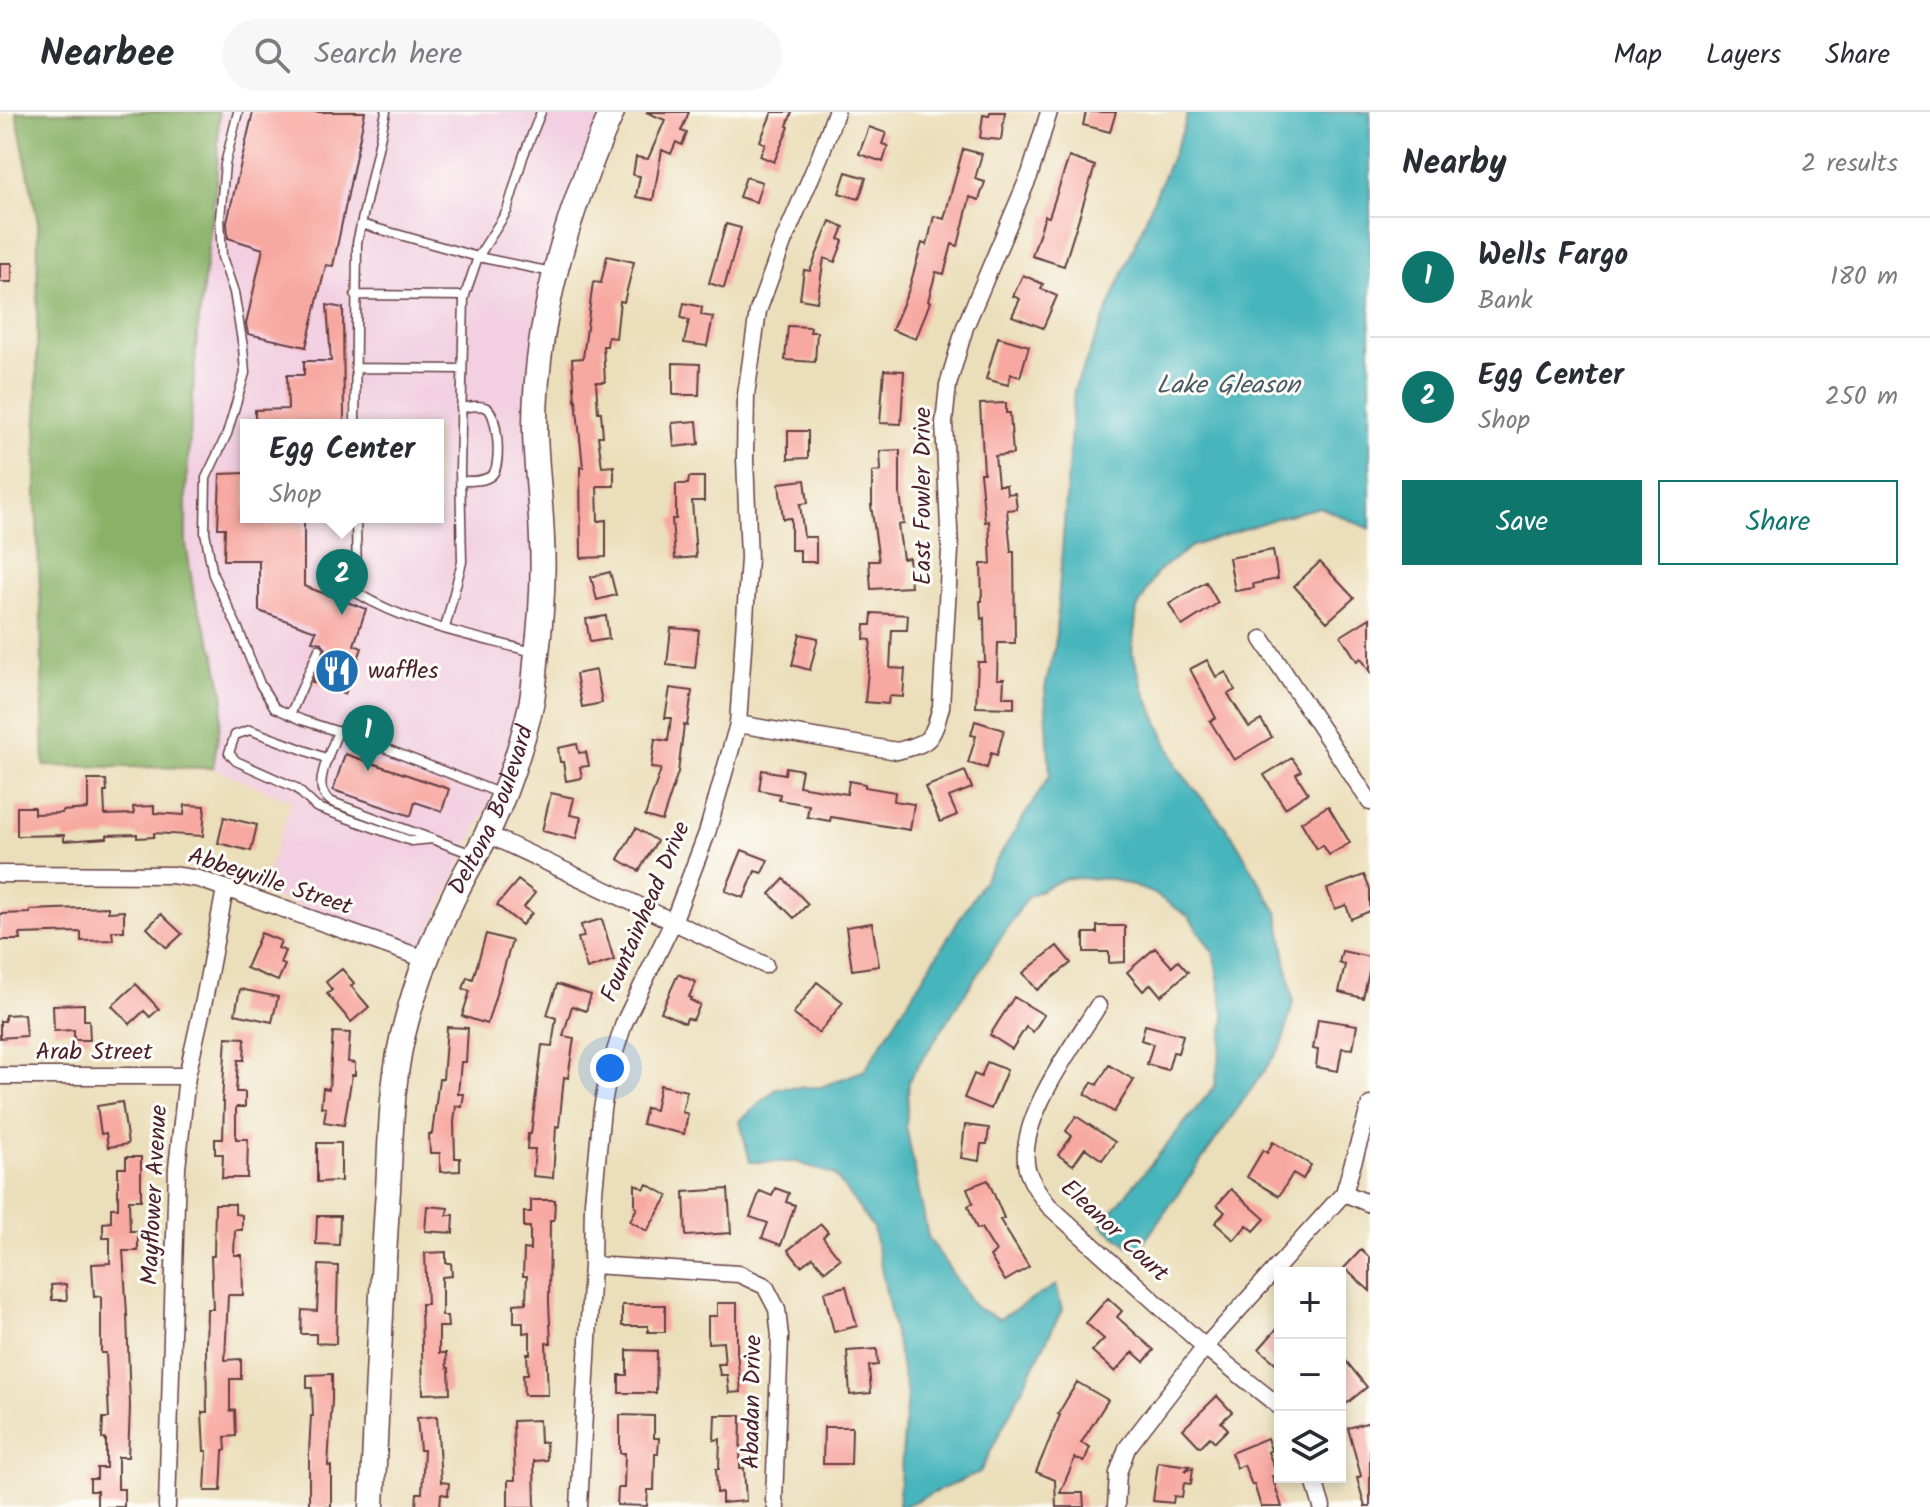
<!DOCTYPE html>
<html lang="en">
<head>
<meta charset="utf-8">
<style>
  body { margin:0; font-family:Kalam,sans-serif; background:#f7f7f7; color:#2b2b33 }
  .controls { position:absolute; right:24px; bottom:24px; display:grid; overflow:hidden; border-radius:0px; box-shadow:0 4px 12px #0003 }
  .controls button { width:72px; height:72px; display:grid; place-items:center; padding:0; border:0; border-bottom:2px solid #e1e1e2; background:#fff; color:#2b2b33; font:40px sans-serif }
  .you { position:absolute; left:610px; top:956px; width:28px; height:28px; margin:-20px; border:6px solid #fff; border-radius:50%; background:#1a73e8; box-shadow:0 0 0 12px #1a73e833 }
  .badge { display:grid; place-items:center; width:52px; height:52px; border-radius:50%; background:#0f766e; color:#fff; font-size:26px; font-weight:700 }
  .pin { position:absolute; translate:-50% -66px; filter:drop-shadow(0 2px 4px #0008) }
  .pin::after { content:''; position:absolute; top:42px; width:28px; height:24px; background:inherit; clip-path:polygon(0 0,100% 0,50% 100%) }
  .popup { position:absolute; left:240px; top:307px; width:204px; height:104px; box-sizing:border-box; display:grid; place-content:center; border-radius:0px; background:#fff; filter:drop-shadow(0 2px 6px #0005); font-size:26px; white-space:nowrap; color:#7c7c81 }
  .popup b { font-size:30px; color:#2b2b33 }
  .popup::after { content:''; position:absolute; left:50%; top:100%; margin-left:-16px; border:16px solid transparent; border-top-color:#fff }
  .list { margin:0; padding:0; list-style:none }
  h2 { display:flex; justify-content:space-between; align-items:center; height:104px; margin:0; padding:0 32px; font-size:34px }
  h2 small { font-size:26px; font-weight:400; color:#7c7c81 }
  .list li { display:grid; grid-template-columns:52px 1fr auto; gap:24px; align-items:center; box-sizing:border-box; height:120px; padding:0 32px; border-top:2px solid #e1e1e2 }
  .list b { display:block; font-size:30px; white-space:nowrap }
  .list p { margin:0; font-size:26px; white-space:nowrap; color:#7c7c81 }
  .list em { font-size:26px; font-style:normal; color:#7c7c81 }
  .actions { display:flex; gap:16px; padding:24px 32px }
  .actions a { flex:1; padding:18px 0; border:2px solid #0f766e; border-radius:0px; text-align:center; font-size:28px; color:#0f766e }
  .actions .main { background:#0f766e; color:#fff }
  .icon { flex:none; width:44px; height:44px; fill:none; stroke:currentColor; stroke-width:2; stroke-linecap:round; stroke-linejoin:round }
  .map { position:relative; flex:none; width:1370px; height:1395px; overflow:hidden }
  header { display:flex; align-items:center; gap:48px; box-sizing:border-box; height:112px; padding:0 40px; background:#fff; border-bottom:2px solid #e1e1e2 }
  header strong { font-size:38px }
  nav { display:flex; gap:44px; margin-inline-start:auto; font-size:28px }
  .search { width:560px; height:72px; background:#f7f7f7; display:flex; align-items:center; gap:20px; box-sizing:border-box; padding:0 28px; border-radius:44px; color:#7c7c81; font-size:30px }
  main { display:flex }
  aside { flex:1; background:#fff }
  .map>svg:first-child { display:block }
  .built { fill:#f2cfe1; fill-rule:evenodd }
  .forest { fill:#89b268; stroke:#6a684a; stroke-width:2 }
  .water { fill:#46b5bc; stroke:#486a74; stroke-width:2 }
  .building { fill:#f7a8a0 }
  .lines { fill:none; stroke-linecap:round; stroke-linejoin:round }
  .lane-casing { stroke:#623c40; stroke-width:11 }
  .street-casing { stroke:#623c40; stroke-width:19 }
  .secondary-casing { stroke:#623c40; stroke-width:27 }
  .lane { stroke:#fff; stroke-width:8 }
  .street { stroke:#fff; stroke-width:16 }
  .secondary { stroke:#fff; stroke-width:24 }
  .labels { text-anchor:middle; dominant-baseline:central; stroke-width:6; stroke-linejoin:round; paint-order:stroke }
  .street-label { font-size:24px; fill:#4a1f2b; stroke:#fdfcf7 }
  .poi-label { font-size:24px; fill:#4a1f2b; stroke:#fdfcf7; text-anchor:start }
  .water-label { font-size:26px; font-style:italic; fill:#485b65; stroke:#fdfcf7 }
</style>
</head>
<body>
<header>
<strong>Nearbee</strong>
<div class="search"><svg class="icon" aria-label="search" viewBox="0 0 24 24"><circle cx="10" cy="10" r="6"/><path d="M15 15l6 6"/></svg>Search here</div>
<nav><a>Map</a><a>Layers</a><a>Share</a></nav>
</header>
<main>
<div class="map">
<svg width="1370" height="1395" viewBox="0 0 1370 1395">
  <rect width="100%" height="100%" fill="#fdfcf7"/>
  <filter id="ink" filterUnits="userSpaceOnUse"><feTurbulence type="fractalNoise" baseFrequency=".0125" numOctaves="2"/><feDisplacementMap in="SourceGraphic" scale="16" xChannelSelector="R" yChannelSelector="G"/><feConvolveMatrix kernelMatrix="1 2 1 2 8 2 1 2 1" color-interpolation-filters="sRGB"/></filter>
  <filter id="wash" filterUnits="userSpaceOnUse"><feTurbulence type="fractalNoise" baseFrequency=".006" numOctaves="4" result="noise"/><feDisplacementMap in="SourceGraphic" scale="32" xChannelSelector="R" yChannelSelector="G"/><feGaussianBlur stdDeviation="1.8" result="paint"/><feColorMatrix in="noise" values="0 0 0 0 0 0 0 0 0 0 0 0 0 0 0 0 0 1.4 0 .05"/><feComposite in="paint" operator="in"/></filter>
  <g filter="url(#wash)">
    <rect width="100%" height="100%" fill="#ebdeba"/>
    <path class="built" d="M219,0H604L549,158L530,540L509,647L421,837L261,781L292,689L213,656L224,586L215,542L194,483L186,432V379L197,223L217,65ZM246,313H438V405H246Z"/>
    <path class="forest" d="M16,0H219L217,65L197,223L186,379V432L194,483L215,542L224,586L213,656L44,654L41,499L36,388L38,110Z"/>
    <path class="water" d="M1188,0H1370V417L1320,395L1280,405L1192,434L1157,460L1137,497L1132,539L1144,578L1179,658L1232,723L1278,802L1293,890L1282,933L1137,1140L1101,1113L1215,974L1225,906L1214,842L1189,805L1153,781L1113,767L1066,766L1028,784L909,968L906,1014L928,1125L975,1195L999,1207L1056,1173L1062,1198L980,1360L902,1395H898L907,1282L873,1116L835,1063L796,1050H750L740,1009L777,976L821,975L865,958L1050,663L1045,576L1055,534L1074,278L1183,18Z"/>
    <g id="blocks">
      <path class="building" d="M253,0H365L333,154L326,153L306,235L248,222L246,212L263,137L228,126L227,110Z
        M646,0H689L681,19L687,21L682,33L676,30L671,42L662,38L653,88L636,85L640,64L633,63L636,45L648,47L665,8Z
        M772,0H792L787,14L789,15L774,50L760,44L765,32L760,29Z
        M990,0H1005L1001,28L980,26L983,3L989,4Z
        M1086,0H1116L1110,20L1083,13Z
        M869,15L886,21L882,32L888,34L883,50L859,42Z
        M963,37L982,42L975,67L985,70L979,88L970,85L958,134L952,132L944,162L936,160L928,189L930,190L916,227L892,218L908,180L922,131L927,133L934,104L944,107Z
        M1069,45L1095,54L1064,154L1032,144L1045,104L1049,105Z
        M846,60L866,66L859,87L839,81Z
        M746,65L762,70L756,90L739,85Z
        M830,109L844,115L839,127L843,129L835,150L824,146L817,190L800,187L804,158L810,159Z
        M726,112L741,116L724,176L709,171Z
        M607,144L634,150L624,190L620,189L616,226L608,225L607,234H603L605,270H596L598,300H601L603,324H598L602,355L614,354V374H597L598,409L606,408V445L581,446L580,355H583L576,288H575L572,247L583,246L593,170L601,171Z
        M0,151H12V170H0Z
        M1023,163L1043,172L1041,177L1057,184L1043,216L1012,204L1020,187L1013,184Z
        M684,191L702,195L701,203L713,205L707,234L684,231L689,208L681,206Z
        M327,193L343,196L344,313H255V298L288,297L287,263H304V249H331Z
        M788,214L811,215L810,220H817L815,250L785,248Z
        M998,225L1029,234L1020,265L1011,262L1008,273L986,267Z
        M673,251L700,252L699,283H673Z
        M884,258L904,259L901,312L880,311Z
        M1006,291V301H1010L1013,342L995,344L998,373H1006L1007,382L1015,381L1017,397L1007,398L1011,440H1014L1015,531H998L997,567H1004L1003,585H1014V596L976,595L978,550H985L984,506L981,507L980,489H982L981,452H991L989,409L985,410L980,361H984L980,292Z
        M697,309L699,332L674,335L672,311Z
        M788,319H808V346L788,347Z
        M900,338V382L904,412L898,413L903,447L909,446L911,475L871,477L869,449H879L871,393H872V360L881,359L880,339Z
        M246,361V407L304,405V474L366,497L354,533L362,536L345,582L312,570L326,537L322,531L312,529L316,519L259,499V448H224L225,416H218L220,362Z
        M689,365H704V389H692L696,445L675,447L672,407H676V372H688Z
        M805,368L808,391L800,392L804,425H816V450H800V438H791V406L783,407L779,371Z
        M1273,438L1278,467L1253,472L1254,476L1235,479L1229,446Z
        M1320,450L1354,486L1327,510L1294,474Z
        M610,460L616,483L597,488L591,465Z
        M1206,470L1218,491L1182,514L1169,492Z
        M872,501L908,503L907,518H892L890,556L905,557L903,585L889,584L888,592L865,590L871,528L864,527L865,513H871Z
        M606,504L609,527L590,530L586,507Z
        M1370,506V560L1361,546L1357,549L1341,524Z
        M671,516L699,518L695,556L667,553Z
        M800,522L818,526L810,558L792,553Z
        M1207,548L1216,565L1226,560L1235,578L1228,582L1249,615L1261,608L1272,625L1234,648L1210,609L1216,606L1190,557Z
        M596,558L602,591L582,595L576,562Z
        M670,576L692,579L687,614L684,613L678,660L662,709L645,704L661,657L651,656L655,627L668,629L671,606H665Z
        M975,609L1004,618L997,643L991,641L987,656L968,651L976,624L971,623Z
        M577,632L579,641L586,640L589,654L580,655L582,666L566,669L563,650H560L558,636Z
        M345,642L449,677L442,699L415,690L411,704L333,678Z
        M1292,646L1301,659L1296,662L1308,681L1285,696L1264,663Z
        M786,655L802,658L799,674L847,682L849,669L865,672V675L895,680L894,689L914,692L910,718L831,705L830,709L807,705L809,693L779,688L780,682L759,678L762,658L785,662Z
        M965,659L972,676L949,685L957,703L940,710L925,675Z
        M88,668H106L107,680H104L105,703L134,702L133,695L154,694V701L184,703L185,693L205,694L203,724L154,721V725L137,726V722L107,723V726L64,729V723L17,724V695H34V702L62,701V699L88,697Z
        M551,681L574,686L570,703L581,705L576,727L542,719Z
        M1328,694L1350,731L1329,743L1323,733L1317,737L1301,710Z
        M224,705L257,713L251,739L218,731Z
        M636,716L657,729L639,759L618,747Z
        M742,738L768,748L762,761L755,759L744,786L725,779Z
        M1364,763L1370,777V799L1351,807L1346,793L1335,797L1327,777Z
        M784,767L808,792L794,806L770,782Z
        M518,768L535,781L524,795L532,801L522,813L497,793Z
        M108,795V800L124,799V819H112L113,828L81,829V820L20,822L21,828H0V802L30,801V798Z
        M161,802L182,822L167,836L147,816Z
        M602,807L614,848L587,857L578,826L584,825L581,813Z
        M872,811L879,854L852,858L846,815Z
        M1097,814H1125V850L1109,851V840H1084V821H1097Z
        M261,821L281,829L278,836L285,839L280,851L285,853L278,869L246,856Z
        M486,822L512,829L487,912L462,904L470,879L463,877L467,865L473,867Z
        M1057,834L1071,851L1037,878L1023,861Z
        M1155,836L1172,855L1178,849L1188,860L1161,884L1151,872L1143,879L1127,860Z
        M1342,839L1370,845V856L1363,886L1339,880L1345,853L1339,851Z
        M342,857L354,871L351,874L369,895L351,910L327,882L332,878L326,870Z
        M678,862L696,870L689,885L692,886L690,888L700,893L693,908L687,906L685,911L661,900Z
        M817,870L843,890L819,921L793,902Z
        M136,872L159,897L150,905L144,899L130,912L112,894Z
        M557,872L591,883L586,899L572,894L563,924L574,926L568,966L564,965L559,1015L556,1014L553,1066L533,1064L535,1037H527L528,1022H531L542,933L552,934L556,906L547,903Z
        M240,877L278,885L272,910L235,902Z
        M1014,885L1044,903L1033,920L1026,915L1012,937L990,923Z
        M84,892V908H89L90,928H74V918L54,919L53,893Z
        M24,902L26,924L0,926V909H5V903Z
        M1318,907L1357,913L1353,937L1342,936L1338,959L1316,955L1318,938L1313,937Z
        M1145,913L1183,923L1178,941L1173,940L1168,958L1147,952L1153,932L1141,928Z
        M447,915L468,916L466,950H461L458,982H464L462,995L456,994L454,1010L455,1046H460V1059L440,1060V1041H430L429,1022H432L439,967H443Z
        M333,920L350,921L348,950L355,951V963H352L344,1013L324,1010L326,996L321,995L323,976L329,977Z
        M226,925L245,926L244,948H238L236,980H245V995H236V1027H248L247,1066H222L223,1042H215V1027H223L224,990H222Z
        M987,950L1007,958L991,997L964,986L974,962L981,965Z
        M1109,953L1134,968L1114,1000L1085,982L1092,970L1097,973Z
        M660,973L687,979L682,1000L688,1002L684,1022L642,1012L646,996L655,998Z
        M122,990L128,1032L108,1035L106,1021L101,1022L97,994Z
        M1076,1004L1115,1030L1102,1048L1085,1036L1073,1053L1058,1043L1072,1024L1066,1019Z
        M965,1013L989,1016L987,1032H981L979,1049L961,1046Z
        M1273,1030L1311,1053L1303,1067L1293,1061L1279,1084L1247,1065L1263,1038L1267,1041Z
        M317,1031H341V1069L317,1070Z
        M126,1045H141V1088H129L130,1119H138V1139H123L127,1202L130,1295L128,1345H118V1377H124V1395H97V1379H90V1367H97V1356H106V1327H102L103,1306H109L106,1241H101V1184L94,1185L92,1152L110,1151V1126H103V1111L111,1110V1096H118V1056H126Z
        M988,1068L1004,1106L1000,1108L1029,1155L1005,1169L990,1144L996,1140L981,1116L977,1117L968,1094L973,1091L967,1076Z
        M635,1072L644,1077L647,1072L668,1084L647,1119L630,1109L637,1096L635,1095Z
        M775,1076L789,1081L786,1090L795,1093L781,1133L762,1126L768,1111L750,1105L760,1079L772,1084Z
        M728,1077L731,1121L686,1124L684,1080Z
        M1231,1077L1265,1107L1254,1119L1247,1113L1234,1128L1215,1111L1225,1100L1217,1093Z
        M531,1088H555L554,1108H550L549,1191L551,1231H546L548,1283H524L523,1262H528L527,1242H530V1220L523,1221V1210H514V1192L526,1191L527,1164H523L524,1137L530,1138V1115H524V1100H531Z
        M215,1092H235V1102L242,1103V1118H235L234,1143H242L243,1183H228L225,1248L241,1247V1267H230V1299L235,1298L236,1324L225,1325L226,1338L223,1339L221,1379H205L207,1339H204L202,1300H207L206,1235L207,1197H213L211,1144H214Z
        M427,1094L448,1096L447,1103H454L453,1121L425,1119Z
        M317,1104H340L339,1133L316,1132Z
        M821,1112L828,1120L823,1125L840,1147L825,1159L813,1145L801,1154L788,1138Z
        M1361,1138L1370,1146V1179L1344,1156Z
        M446,1140V1151H451L452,1164L442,1165V1204H447L448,1215H439V1241H446L447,1256H449L450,1281L423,1282L421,1192H427L425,1141Z
        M319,1153L338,1154L336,1232L316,1231V1222H301L302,1198L317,1199Z
        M66,1172L67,1188H52L51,1173Z
        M846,1174L857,1214L834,1220L824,1180Z
        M1108,1186L1122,1199L1117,1205L1154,1238L1144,1250L1133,1240L1115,1260L1092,1239L1104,1227L1086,1211Z
        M717,1191H737V1239L741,1280L729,1281L727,1263H720L718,1252H725L723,1230L708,1231V1204H717Z
        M622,1193H665V1220H648V1214H622Z
        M1280,1213V1255L1259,1237Z
        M877,1237L878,1253L869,1254L871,1281L850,1283L847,1239Z
        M627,1238L657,1239L656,1281H619V1263H627Z
        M1346,1249L1367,1275L1340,1297V1254Z
        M332,1262V1288L328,1354H331V1395H309V1340L311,1304H313L312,1276H307V1263Z
        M1077,1270L1108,1288L1081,1331L1090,1335L1084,1350L1075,1346L1060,1381H1083L1084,1395H1056L1055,1368L1036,1360L1060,1303L1058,1302Z
        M1217,1284L1232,1300L1221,1310L1228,1317L1215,1330L1210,1325L1200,1335L1183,1317Z
        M620,1303L654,1304V1326H659L658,1342H655L654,1378H648L647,1394L617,1393L618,1376H624L625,1341H620Z
        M715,1303H741L740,1356H744L746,1389L722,1391V1380L717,1381L716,1357H719L720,1327L714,1328Z
        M437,1304L441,1370L449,1371L448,1383L441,1382L440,1395H416L417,1381H422L424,1338H420L417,1306Z
        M539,1308L540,1331L546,1330L547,1348L534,1349L535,1395H508V1368H515L513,1309Z
        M1370,1310V1395H1365L1357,1366L1361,1364L1348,1316Z
        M824,1315H852L851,1352H823Z
        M1267,1326L1271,1338L1268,1340L1277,1362L1272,1364L1282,1395H1261L1254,1372L1252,1373L1244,1353L1237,1356L1231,1341Z
        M1158,1350L1190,1354L1185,1359L1193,1356L1191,1372L1184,1371L1182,1385L1174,1384L1173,1391L1153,1389Z"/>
    </g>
  </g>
  <g filter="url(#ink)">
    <use href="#blocks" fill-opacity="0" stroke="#623c40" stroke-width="2"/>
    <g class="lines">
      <g class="lane-casing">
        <path id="lane" d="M238,0L225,52L220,106L222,145L234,180L243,235L245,261L227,322L206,366L205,420L213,463L237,514L260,572L275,596L302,608L364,628L499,681
          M361,112L478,145L507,99L523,45L541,0
          M355,183L465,184
          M355,256L462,257
          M355,313L357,131L386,0
          M461,369C470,369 484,370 492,363C502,354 498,303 487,296C479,292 469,295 461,296
          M356,405L357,481C409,513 474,524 533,540
          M445,516L462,450L460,358L464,186L478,145L552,160
          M290,603L319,537
          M338,619C333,634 316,666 323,680C325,685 328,687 332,690L475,743
          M328,647L250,618L235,623L229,641L236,649L296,676L316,695L411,729L433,727"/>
      </g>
      <g class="street-casing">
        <path id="street" d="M1262,527L1370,690
          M738,612L897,639C931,631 932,628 941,595L950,438L944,311L948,273L965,215L1030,62L1049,0
          M487,722L765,853
          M0,762L172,763L199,767L425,847
          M1098,894C1073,934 1016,1009 1027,1057C1031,1071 1040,1083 1049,1094L1205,1235L1280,1295
          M0,964H187
          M1344,1081L1370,1092
          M592,1153L739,1162L765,1174L777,1197L780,1225L774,1388L776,1395
          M1313,1365L1322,1395
          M167,1395L177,1056L187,964L204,888L225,777
          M579,1395L592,1153L593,1090L602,997L609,959L624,911L673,810L707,721L738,612L749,446L745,346L746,283L758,199L784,128L820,44L836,0
          M1116,1395L1118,1361L1127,1336L1205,1235L1344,1081L1370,993"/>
      </g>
      <g class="secondary-casing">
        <g id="secondary">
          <path id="s1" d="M372,1395C377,1289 381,1184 388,1078C391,1021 391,963 407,907C418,865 434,825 453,786C463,764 476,744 487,722C506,681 521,637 531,593C534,579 535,564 536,550C541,510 544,468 542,428C541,392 536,356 535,320C534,209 567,100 612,0"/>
        </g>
      </g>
      <use href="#lane" class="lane"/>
      <use href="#street" class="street"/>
      <use href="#secondary" class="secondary"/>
    </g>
  </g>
  <defs>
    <g id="restaurant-disc" transform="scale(2.3)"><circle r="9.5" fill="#1f6fb2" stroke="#fdfcf7"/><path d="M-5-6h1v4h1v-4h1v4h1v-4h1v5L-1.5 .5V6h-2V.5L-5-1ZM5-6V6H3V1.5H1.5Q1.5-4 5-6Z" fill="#fff"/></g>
  </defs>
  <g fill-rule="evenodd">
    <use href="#restaurant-disc" x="337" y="559"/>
  </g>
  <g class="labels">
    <g class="street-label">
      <text transform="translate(923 384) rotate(-90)">East Fowler Drive</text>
      <text stroke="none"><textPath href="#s1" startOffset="716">Deltona Boulevard</textPath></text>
      <text transform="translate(270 770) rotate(18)">Abbeyville Street</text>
      <text transform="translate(646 800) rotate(-67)">Fountainhead Drive</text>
      <text x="94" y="940">Arab Street</text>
      <text transform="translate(155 1083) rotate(-87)">Mayflower Avenue</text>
      <text transform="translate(1114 1119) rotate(43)">Eleanor Court</text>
      <text transform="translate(753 1290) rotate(-89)">Abadan Drive</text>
    </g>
    <g class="poi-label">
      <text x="368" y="559">waffles</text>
    </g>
    <g class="water-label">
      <text x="1228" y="274">Lake Gleason</text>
    </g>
  </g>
</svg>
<div class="controls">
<button>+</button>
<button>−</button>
<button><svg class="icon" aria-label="layers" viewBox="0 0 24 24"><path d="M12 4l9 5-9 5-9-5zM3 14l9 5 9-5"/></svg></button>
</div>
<div class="you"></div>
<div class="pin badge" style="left:368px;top:659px">1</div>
<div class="pin badge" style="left:342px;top:503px">2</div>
<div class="popup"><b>Egg Center</b>Shop</div>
</div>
<aside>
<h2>Nearby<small>2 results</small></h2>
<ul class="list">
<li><span class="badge">1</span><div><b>Wells Fargo</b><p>Bank</p></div><em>180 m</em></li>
<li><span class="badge">2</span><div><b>Egg Center</b><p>Shop</p></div><em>250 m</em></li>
</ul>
<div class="actions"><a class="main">Save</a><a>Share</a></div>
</aside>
</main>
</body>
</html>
